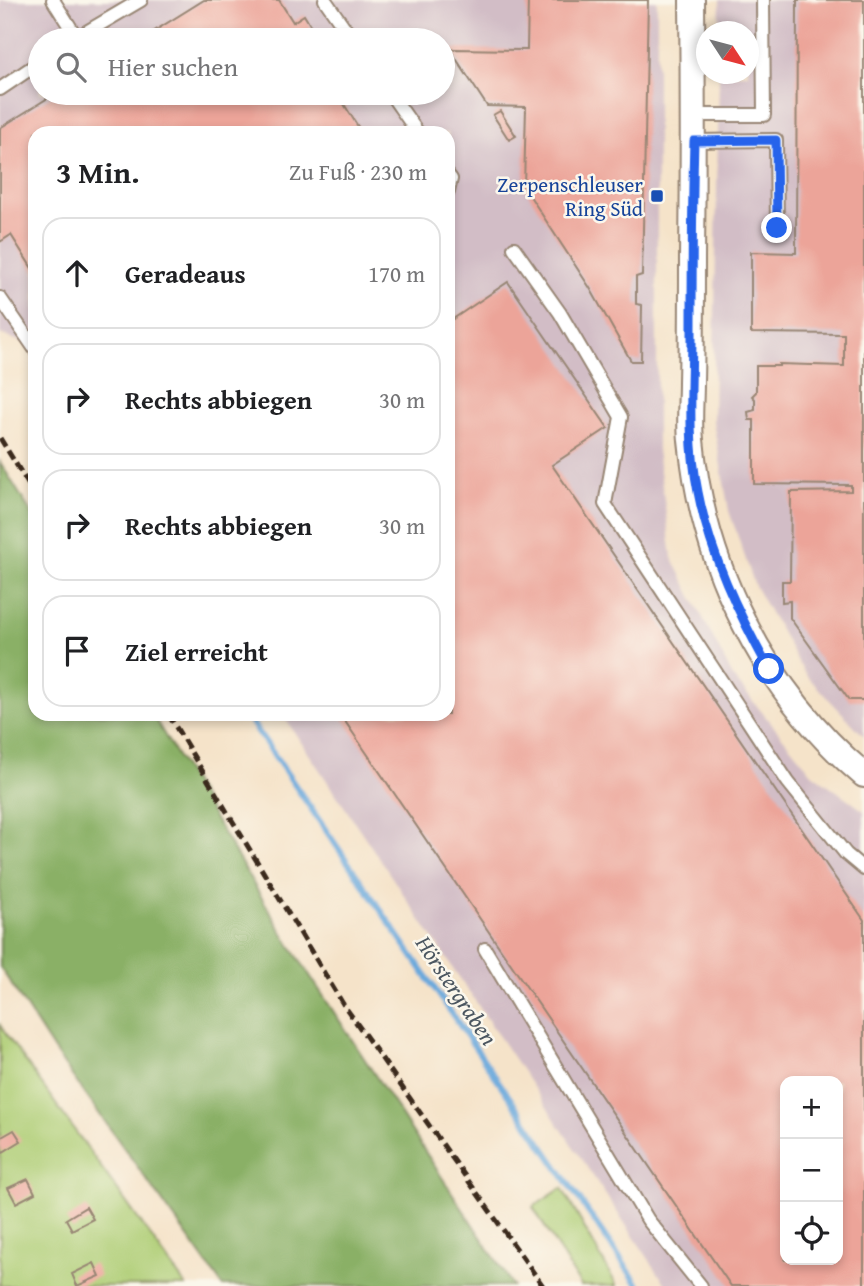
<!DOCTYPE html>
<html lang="de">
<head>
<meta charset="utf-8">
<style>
  body { margin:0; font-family:"Gentium Book Plus",serif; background:#f2f2f2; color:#202124 }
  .controls { position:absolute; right:21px; bottom:21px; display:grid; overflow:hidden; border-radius:14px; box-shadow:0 4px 10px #0003 }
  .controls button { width:63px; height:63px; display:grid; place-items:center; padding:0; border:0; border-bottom:2px solid #e0e0e0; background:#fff; color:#202124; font:35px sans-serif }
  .compass { position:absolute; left:696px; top:21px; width:63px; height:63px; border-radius:50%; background:#fff; box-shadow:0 4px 10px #0003; rotate:126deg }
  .stop { position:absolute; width:21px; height:21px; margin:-16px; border:5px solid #2563eb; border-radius:50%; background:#fff }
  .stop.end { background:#2563eb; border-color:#fff; box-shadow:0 2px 7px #0008 }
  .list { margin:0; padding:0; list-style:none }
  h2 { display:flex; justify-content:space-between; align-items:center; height:91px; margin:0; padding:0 28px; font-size:30px }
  h2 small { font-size:23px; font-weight:400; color:#757577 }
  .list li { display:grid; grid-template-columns:46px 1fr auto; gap:21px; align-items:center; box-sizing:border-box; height:112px; margin:0 14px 14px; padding:0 14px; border:2px solid #e0e0e0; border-radius:21px }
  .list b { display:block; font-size:26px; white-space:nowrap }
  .list em { font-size:23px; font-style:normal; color:#757577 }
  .icon { flex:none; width:38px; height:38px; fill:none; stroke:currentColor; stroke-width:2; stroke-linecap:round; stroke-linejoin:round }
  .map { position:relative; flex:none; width:864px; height:1286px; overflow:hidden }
  .search { position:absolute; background:#fff; box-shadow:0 4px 10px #0003; left:28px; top:28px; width:427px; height:77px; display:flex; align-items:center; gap:18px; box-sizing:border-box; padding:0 24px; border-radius:38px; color:#757577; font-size:26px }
  .panel { position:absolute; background:#fff; box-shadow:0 4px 10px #0003; left:28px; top:126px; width:427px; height:595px; border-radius:21px }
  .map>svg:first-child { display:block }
  .industrial { fill:#d2bdc6; fill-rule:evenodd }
  .green { fill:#aecd75; stroke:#747c4a; stroke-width:2 }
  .forest { fill:#8ab066; stroke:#626d42; stroke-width:2 }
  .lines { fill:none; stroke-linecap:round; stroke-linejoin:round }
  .stream { stroke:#6aa9dc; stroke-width:6 }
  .building { fill:#eca499; fill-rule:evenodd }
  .service-casing { stroke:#988674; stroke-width:16 }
  .minor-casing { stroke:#988674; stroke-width:28 }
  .service { stroke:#fff; stroke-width:12 }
  .minor { stroke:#fff; stroke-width:24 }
  .rail { stroke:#3b2a1e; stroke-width:5; stroke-dasharray:10 5; stroke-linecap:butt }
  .route { stroke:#2563eb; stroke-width:9 }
  .transit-dot { fill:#1a4fb4; stroke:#fbf7ec; stroke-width:2.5 }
  .labels { text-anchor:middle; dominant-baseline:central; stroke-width:5; stroke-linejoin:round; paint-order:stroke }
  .transit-label { font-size:21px; fill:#164399; stroke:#fbf7ec; text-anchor:end }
  .water-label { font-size:23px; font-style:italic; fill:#4b5660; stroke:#fbf7ec }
</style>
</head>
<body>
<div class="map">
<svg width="864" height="1286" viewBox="0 0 864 1286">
  <rect width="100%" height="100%" fill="#fbf7ec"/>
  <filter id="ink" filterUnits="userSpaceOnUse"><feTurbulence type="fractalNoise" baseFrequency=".0143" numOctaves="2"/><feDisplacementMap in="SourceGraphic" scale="14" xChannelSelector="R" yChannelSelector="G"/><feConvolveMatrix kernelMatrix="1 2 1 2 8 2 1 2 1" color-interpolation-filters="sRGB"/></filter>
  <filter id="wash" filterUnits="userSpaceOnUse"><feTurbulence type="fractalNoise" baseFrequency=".00686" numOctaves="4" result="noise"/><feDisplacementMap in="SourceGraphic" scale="28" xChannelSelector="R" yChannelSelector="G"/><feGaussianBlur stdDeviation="1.57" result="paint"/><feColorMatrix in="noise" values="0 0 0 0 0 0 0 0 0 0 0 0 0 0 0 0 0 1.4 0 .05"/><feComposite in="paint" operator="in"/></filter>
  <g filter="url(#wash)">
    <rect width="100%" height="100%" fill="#f5e3c9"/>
    <path class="industrial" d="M0,0H657V450L672,557L733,677L812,773L864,811V1286H667L282,714H448V133H35V347L0,334ZM40,40H443V93H40ZM785,1081H838V1260H785Z
      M720,0H864V736L805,674L755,586L729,511L713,421L719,74H748V32L719,31Z"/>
    <path class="green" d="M0,1025L5,1033L186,1286H0Z
      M562,1188L617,1286H581L533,1207Z"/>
    <path class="forest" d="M0,462L35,519V714H152L290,945L513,1286H223L55,1052L0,967Z"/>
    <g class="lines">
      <path class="stream" d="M246,714L639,1286"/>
    </g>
    <g id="blocks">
      <path class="building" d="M204,0H279L293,22L304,15L312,28L301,35L304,40H140Z
        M528,0H648L642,275L636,277V304L642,305L641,361H631L590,288L524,187L526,107L487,106L451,51L453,49L527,50Z
        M797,0H864V700H849L790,618V601L782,602V581H790L791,492L851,491V485L754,484V420H749L748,412L755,410V399L752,396L756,392V366H779V364L844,366V334L751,333V252L796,253Z
        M56,93H337L362,133H35V273L11,235L0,242V128Z
        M500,111L516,136L509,140L493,115Z
        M508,282L608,428L552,465L864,920V1286H731L340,714H448V312L453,319ZM785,1081H838V1260H785Z
        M14,1130L21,1141L3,1152L0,1147V1138Z
        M28,1179L35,1193L16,1203L8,1188Z
        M86,1207L93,1219L72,1230L66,1219Z
        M94,1263L100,1276L77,1286L72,1274Z"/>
    </g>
  </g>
  <g filter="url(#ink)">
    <use href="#blocks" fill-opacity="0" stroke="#988674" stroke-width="2"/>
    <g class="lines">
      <g class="service-casing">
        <path id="service" d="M53,0L77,38
          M325,0L353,40
          M73,40L141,0
          M0,89L40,62
          M390,93L418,133
          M693,115H764L763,0
          M694,141L776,140L777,228
          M448,175L451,179L448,192
          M514,248L560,313L621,417L605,504L788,782L846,854L864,869
          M0,298L35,349
          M485,949L648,1220L701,1286"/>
      </g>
      <g class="minor-casing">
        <path id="minor" d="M692,0C693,87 693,173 692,260C692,300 692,341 691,382C691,401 689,421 691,440C703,568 765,692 864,775"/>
      </g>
      <use href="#service" class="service"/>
      <use href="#minor" class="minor"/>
      <path class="rail" d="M0,438L35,495
        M168,714L343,1004L543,1286"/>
    </g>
  </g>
  <g class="lines" filter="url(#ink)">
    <path class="route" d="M769,669C738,613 710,554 698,492C688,443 691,393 692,343C692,276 692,208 694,141L776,140L777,228"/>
  </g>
  <rect class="transit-dot" x="650" y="189" width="14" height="14" rx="3.5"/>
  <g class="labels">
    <g class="transit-label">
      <text x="643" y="184">Zerpenschleuser<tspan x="643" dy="24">Ring Süd</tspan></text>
    </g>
    <g class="water-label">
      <text transform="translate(457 990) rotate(56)">Hörstergraben</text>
    </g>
  </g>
</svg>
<div class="controls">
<button>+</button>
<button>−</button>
<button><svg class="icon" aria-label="locate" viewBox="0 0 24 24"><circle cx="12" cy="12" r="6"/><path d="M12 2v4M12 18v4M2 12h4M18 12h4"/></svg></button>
</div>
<svg class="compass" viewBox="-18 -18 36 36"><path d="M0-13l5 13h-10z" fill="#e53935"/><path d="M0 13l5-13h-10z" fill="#757577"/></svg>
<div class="stop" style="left:769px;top:669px"></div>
<div class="stop end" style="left:777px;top:228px"></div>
<div class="search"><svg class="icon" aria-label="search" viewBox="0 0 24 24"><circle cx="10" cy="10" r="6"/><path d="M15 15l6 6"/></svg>Hier suchen</div>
<section class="panel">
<h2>3 Min.<small>Zu Fuß · 230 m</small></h2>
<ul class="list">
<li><svg class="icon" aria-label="ahead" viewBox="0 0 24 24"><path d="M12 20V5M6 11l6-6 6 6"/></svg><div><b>Geradeaus</b></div><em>170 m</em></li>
<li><svg class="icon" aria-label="right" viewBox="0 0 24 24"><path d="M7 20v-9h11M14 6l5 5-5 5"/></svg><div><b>Rechts abbiegen</b></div><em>30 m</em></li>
<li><svg class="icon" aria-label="right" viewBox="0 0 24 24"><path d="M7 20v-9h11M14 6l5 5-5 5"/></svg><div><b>Rechts abbiegen</b></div><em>30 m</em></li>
<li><svg class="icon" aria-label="arrive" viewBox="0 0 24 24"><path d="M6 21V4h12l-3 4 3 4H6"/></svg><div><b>Ziel erreicht</b></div></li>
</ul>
</section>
</div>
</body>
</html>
